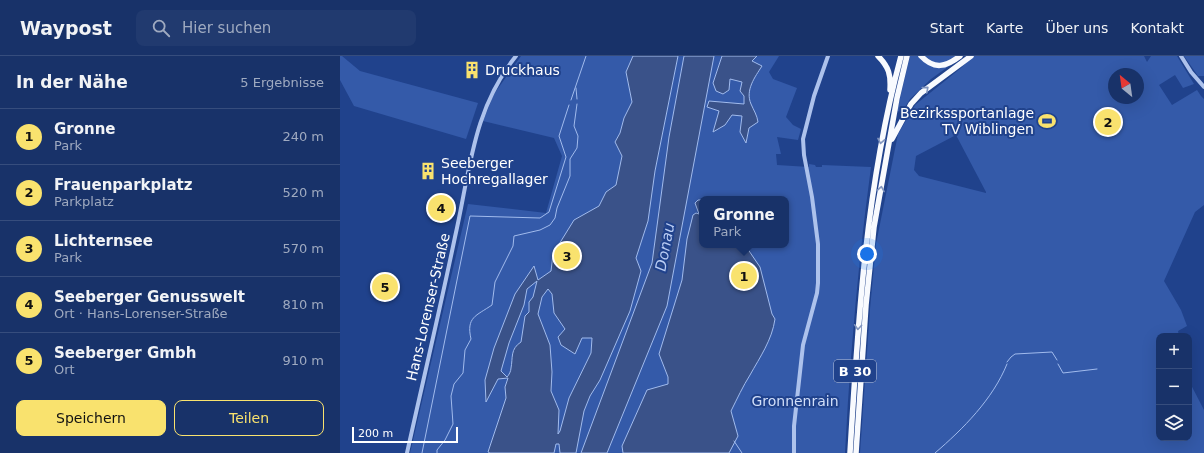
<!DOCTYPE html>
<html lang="de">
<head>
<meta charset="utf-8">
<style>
  body { margin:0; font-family:"DejaVu Sans",sans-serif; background:#213a6f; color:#f1f3f6 }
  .controls { position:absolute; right:12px; bottom:12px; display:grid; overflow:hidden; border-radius:8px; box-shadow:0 4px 16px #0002 }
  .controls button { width:36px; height:36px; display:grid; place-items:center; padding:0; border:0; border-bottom:1px solid #364d7d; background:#183269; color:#f1f3f6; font:20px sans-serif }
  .compass { position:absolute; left:768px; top:12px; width:36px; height:36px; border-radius:50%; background:#183269; box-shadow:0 4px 16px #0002; rotate:331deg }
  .scale { position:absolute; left:12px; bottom:10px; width:106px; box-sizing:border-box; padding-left:4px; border:2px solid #fff; border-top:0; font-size:11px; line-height:14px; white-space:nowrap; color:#fff; -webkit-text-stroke:3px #20428c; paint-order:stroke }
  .you { position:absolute; left:527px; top:198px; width:14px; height:14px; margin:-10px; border:3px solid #fff; border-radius:50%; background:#1a73e8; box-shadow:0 0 0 6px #1a73e833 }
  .badge { display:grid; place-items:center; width:26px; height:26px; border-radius:50%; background:#f9e26e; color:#111; font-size:13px; font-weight:700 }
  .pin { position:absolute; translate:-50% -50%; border:2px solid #fff; box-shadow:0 1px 4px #0006 }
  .popup { position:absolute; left:359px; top:140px; width:90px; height:52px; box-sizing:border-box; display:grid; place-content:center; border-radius:8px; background:#183269; filter:drop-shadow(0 1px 3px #0005); font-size:13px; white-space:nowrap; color:#9faac0 }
  .popup b { font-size:15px; color:#f1f3f6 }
  .popup::after { content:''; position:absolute; left:50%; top:100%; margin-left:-8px; border:8px solid transparent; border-top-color:#183269 }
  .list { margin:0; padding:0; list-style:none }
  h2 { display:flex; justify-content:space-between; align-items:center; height:52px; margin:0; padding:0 16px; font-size:17px }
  h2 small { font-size:13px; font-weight:400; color:#9faac0 }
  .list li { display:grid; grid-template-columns:26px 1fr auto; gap:12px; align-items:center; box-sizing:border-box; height:56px; padding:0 16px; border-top:1px solid #364d7d }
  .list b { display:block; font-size:15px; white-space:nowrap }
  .list p { margin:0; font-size:13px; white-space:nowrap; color:#9faac0 }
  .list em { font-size:13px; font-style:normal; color:#9faac0 }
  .actions { display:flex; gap:8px; padding:12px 16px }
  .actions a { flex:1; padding:9px 0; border:1px solid #f9e26e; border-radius:8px; text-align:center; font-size:14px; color:#f9e26e }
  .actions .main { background:#f9e26e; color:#111 }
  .icon { flex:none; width:22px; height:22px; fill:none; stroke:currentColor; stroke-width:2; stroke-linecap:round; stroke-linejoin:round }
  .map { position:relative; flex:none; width:864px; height:397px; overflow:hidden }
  header { display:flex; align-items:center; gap:24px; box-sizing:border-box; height:56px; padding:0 20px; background:#183269; border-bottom:1px solid #364d7d }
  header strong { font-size:19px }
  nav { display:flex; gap:22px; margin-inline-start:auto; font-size:14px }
  .search { width:280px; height:36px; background:#213a6f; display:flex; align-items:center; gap:10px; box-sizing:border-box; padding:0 14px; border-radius:8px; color:#9faac0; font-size:15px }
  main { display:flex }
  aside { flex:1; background:#183269 }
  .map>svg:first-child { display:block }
  .green { fill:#345aa9; fill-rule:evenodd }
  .water { fill:#3a5289; stroke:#a1bbed; fill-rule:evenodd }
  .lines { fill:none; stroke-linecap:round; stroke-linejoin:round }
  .stream { stroke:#a1bbed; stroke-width:1 }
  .tertiary { stroke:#adc2ec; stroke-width:4 }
  .trunk { stroke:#f8fafe; stroke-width:5.5 }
  .oneway { stroke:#8195bf }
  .labels { text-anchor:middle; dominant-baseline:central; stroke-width:4; stroke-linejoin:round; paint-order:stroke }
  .shield { fill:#20428c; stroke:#bcc6dc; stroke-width:1 }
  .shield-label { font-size:13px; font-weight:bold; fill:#fff }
  .poi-label { font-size:14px; fill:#fff; stroke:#20428c; text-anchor:start }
  .street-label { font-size:14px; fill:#fff; stroke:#20428c }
  .park-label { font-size:14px; fill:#d2dff9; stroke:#20428c }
  .water-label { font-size:15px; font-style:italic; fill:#b9ccf3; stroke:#20428c }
</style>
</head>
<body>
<header>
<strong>Waypost</strong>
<div class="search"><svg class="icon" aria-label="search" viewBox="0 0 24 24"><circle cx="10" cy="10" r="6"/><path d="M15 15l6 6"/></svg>Hier suchen</div>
<nav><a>Start</a><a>Karte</a><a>Über uns</a><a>Kontakt</a></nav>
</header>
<main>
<aside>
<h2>In der Nähe<small>5 Ergebnisse</small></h2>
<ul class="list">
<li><span class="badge">1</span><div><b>Gronne</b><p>Park</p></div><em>240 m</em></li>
<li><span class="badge">2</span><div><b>Frauenparkplatz</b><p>Parkplatz</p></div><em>520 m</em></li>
<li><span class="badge">3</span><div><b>Lichternsee</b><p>Park</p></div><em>570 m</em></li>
<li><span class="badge">4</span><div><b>Seeberger Genusswelt</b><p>Ort · Hans-Lorenser-Straße</p></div><em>810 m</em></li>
<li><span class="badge">5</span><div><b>Seeberger Gmbh</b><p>Ort</p></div><em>910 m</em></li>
</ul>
<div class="actions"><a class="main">Speichern</a><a>Teilen</a></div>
</aside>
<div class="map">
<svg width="864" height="397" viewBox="0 0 864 397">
  <rect width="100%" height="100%" fill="#20428c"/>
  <path class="green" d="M0,0H2L20,15L138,47L126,83L14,50L0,24Z
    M181,0H439L429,16L433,23L457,32L446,61L453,69L461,73L458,84L437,81L441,98H436L437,109L469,111V108L475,109L476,111H482V109L531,111C518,206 510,301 505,397H70L128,148L206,157L222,100L214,82L143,65L154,38ZM362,143H446V189H362Z
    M570,0H623L591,23L570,43L562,56L557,55Z
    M632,0H804L807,6L811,0H837L854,28L843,32L835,19L819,29L832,49L857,34L861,40L864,43V149L855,156L824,225L841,254L847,270L838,275L839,280H819V382H849V325L864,354V397H520L530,253L536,188L558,78L575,49L621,12ZM774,18H798V42H774ZM616,79L646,136V137L579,120L574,114L576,100Z
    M844,0H864V20H858Z"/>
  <path class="water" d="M293,0H338L315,115L308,165L296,202L301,215L290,255L260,324L250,340L244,355L236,397H220L219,388H216L214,397H150L148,396L166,342L165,331L168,322L158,323L146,346L145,324L154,292L175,238L194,210L198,224L211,215L213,198L234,164L259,150L266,136L276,129L282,100L275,86L280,77L284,62L292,46L286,16ZM197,225L193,241L189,246V256L185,260L181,286C170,293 173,302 171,312C171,315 169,319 167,321L161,315L169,287L184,249L187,233ZM208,233L212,238L214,257L225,273L218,281L221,289L235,298L242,282H252L251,297L229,342L220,375L218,378L219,354L211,335L212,316L210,289L198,258L202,241Z
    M344,0H374L327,250L267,397H241L312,207L329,81Z
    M382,0H417L412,5L422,10C415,21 405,34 411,48C414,55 417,59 418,66L409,72L406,87L400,76L402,60L392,59L385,69L373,76L379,55L367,51L369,45L404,48V40L400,35L402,26L390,23L389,34L383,38L376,35L373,27Z
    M358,144H362V189H405L420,211L432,258L435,263C432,284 420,301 410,319C403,330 397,343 391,355L398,380L389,397H283L282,390L307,334L328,328V321L319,298L342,224L347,183L353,159L356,157L359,158L355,147Z"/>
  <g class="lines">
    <path class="stream" d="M236,32L237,43
      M231,44L246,0
      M667,306L671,301L675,298L712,296L717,304
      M718,308L723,317L757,313
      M394,385L402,397
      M82,397L130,160L200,162L209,156L226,101L219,80L229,49
      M97,397V394L105,384L113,368L111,340L114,328L123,317L125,294L131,283C126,261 136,260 152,249L155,226L173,190L174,180L200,174L210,169L215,162L217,152L230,120V103L237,92L238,80L234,70L237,48
      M595,397C623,373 653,343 667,308"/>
    <path class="tertiary" d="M841,0L851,16L864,31
      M67,397C83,325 100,253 115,181C130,116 132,55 176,0
      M454,397V370L463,289L477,237L478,227V188L472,141L464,99L463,83L474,40L488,0"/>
    <path class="trunk" d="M538,0C549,11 551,19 550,34
      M581,0C594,14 606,11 620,0
      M552,83L571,48L581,37L631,0
      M510,397C518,263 526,130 561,0
      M516,397L526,249L534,171L557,42L567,0"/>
  </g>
  <defs><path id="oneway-chevron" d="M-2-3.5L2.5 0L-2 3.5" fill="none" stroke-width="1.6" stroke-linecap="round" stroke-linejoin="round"/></defs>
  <g class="oneway">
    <use href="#oneway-chevron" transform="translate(586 33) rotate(-41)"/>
    <use href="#oneway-chevron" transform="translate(541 85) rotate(101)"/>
    <use href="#oneway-chevron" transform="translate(541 133) rotate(-80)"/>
    <use href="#oneway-chevron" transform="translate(518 271) rotate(94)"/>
  </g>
  <defs>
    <g id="building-bare" transform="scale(1.38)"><path d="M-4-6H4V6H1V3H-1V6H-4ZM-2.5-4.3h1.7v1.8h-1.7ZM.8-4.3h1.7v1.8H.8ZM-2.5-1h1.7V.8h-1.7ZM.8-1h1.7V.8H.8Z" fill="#f9e26e" stroke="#20428c" stroke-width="2.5" paint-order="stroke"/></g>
    <g id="stadium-bare" transform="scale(1.38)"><path d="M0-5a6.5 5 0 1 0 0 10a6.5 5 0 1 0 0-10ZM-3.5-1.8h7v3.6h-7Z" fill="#f9e26e" stroke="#20428c" stroke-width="2.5" paint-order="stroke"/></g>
  </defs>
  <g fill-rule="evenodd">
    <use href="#building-bare" x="132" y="14"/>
    <use href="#stadium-bare" x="707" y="65"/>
    <use href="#building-bare" x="88" y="115"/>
  </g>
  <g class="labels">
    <rect class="shield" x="494" y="304" width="42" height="22" rx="3"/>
    <g class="shield-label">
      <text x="515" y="315">B 30</text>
    </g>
    <g class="poi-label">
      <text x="145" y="14">Druckhaus</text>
      <text x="694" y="57" text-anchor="end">Bezirkssportanlage<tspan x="694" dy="16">TV Wiblingen</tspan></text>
      <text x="101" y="107">Seeberger<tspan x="101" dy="16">Hochregallager</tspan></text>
    </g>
    <g class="street-label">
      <text transform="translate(88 251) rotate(-77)">Hans-Lorenser-Straße</text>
    </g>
    <g class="park-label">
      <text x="455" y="345">Gronnenrain</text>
    </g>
    <g class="water-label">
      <text transform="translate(325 191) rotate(-79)">Donau</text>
    </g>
  </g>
</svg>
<div class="controls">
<button>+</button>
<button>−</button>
<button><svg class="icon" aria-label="layers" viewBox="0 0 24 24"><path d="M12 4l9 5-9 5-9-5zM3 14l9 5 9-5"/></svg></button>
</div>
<svg class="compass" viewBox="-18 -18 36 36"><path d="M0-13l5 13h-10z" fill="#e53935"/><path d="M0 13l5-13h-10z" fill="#9faac0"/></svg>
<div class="scale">200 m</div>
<div class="you"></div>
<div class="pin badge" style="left:404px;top:220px">1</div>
<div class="popup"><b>Gronne</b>Park</div>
<div class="pin badge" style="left:768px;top:66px">2</div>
<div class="pin badge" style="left:227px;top:200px">3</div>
<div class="pin badge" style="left:101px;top:152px">4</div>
<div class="pin badge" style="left:45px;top:231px">5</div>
</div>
</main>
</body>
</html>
